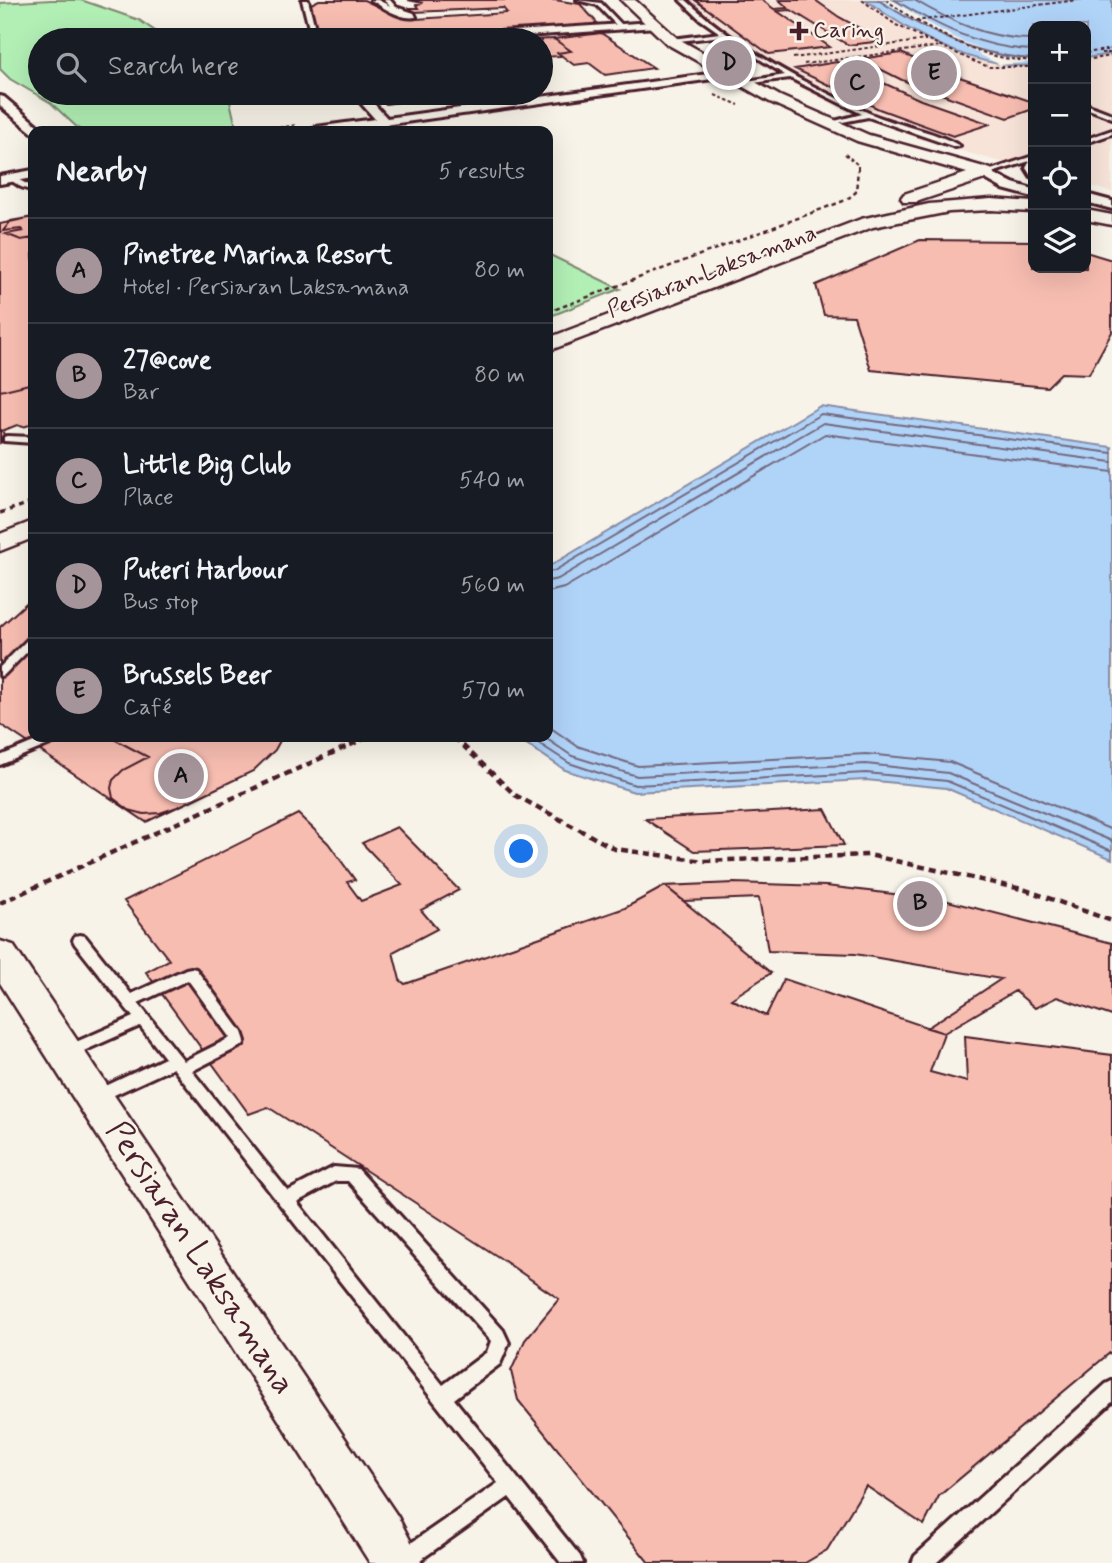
<!DOCTYPE html>
<html lang="en">
<head>
<meta charset="utf-8">
<style>
  body { margin:0; font-family:Mynerve,sans-serif; background:#242831; color:#f1f3f6 }
  .controls { position:absolute; right:21px; top:21px; display:grid; overflow:hidden; border-radius:14px; box-shadow:0 7px 28px #0002 }
  .controls button { width:63px; height:63px; display:grid; place-items:center; padding:0; border:0; border-bottom:2px solid #363941; background:#171b24; color:#f1f3f6; font:35px sans-serif }
  .you { position:absolute; left:522px; top:852px; width:24px; height:24px; margin:-18px; border:5px solid #fff; border-radius:50%; background:#1a73e8; box-shadow:0 0 0 10px #1a73e833 }
  .badge { display:grid; place-items:center; width:46px; height:46px; border-radius:50%; background:#a6949b; color:#111; font-size:23px; font-weight:700 }
  .pin { position:absolute; translate:-50% -50%; border:4px solid #fff; box-shadow:0 2px 7px #0006 }
  .list { margin:0; padding:0; list-style:none }
  h2 { display:flex; justify-content:space-between; align-items:center; height:91px; margin:0; padding:0 28px; font-size:30px }
  h2 small { font-size:23px; font-weight:400; color:#9ea1a6 }
  .list li { display:grid; grid-template-columns:46px 1fr auto; gap:21px; align-items:center; box-sizing:border-box; height:105px; padding:0 28px; border-top:2px solid #363941 }
  .list b { display:block; font-size:26px; white-space:nowrap }
  .list p { margin:0; font-size:23px; white-space:nowrap; color:#9ea1a6 }
  .list em { font-size:23px; font-style:normal; color:#9ea1a6 }
  .icon { flex:none; width:38px; height:38px; fill:none; stroke:currentColor; stroke-width:2; stroke-linecap:round; stroke-linejoin:round }
  .map { position:relative; flex:none; width:1112px; height:1563px; overflow:hidden }
  .search { position:absolute; background:#171b24; box-shadow:0 7px 28px #0002; left:28px; top:28px; width:525px; height:77px; display:flex; align-items:center; gap:18px; box-sizing:border-box; padding:0 24px; border-radius:38px; color:#9ea1a6; font-size:26px }
  .panel { position:absolute; background:#171b24; box-shadow:0 7px 28px #0002; left:28px; top:126px; width:525px; height:616px; border-radius:14px }
  .map>svg:first-child { display:block }
  .built { fill:#f7e3d8 }
  .green { fill:#b2efb5; stroke:#7e8770; stroke-width:2 }
  .water { fill:#b0d3f8; stroke:#878ba6; stroke-width:2 }
  .pier { fill:#f7f3e8 }
  .lines { fill:none; stroke-linecap:round; stroke-linejoin:round }
  .shore { stroke:#73677d; stroke-width:2 }
  .building { fill:#f7bdb1; stroke:#4a1f2b; stroke-width:2 }
  .service-casing { stroke:#4a1f2b; stroke-width:6 }
  .minor-casing { stroke:#4a1f2b; stroke-width:6 }
  .tertiary-casing { stroke:#4a1f2b; stroke-width:5 }
  .path-far3 { stroke:#4a1f2b; stroke-width:2; stroke-dasharray:3.5 2.5; stroke-linecap:butt }
  .path-far2 { stroke:#4a1f2b; stroke-width:2.5; stroke-dasharray:4.5 3.5; stroke-linecap:butt }
  .path-far1 { stroke:#4a1f2b; stroke-width:3.5; stroke-dasharray:5 4.5; stroke-linecap:butt }
  .path { stroke:#4a1f2b; stroke-width:4.5; stroke-dasharray:7 5; stroke-linecap:butt }
  .service { fill:#f7f3e8; fill-rule:evenodd }
  .minor { fill:#f7f3e8; fill-rule:evenodd }
  .tertiary { fill:#f7f3e8; fill-rule:evenodd }
  .poi-dot { fill:#4a1f2b; stroke:#f7f3e8; stroke-width:2.5 }
  .labels { text-anchor:middle; dominant-baseline:central; stroke-width:5; stroke-linejoin:round; paint-order:stroke }
  .far-poi-label { font-size:23px; fill:#4a1f2b; stroke:#f7f3e8; text-anchor:start }
  .far-street-label { font-size:23px; fill:#4a1f2b; stroke:#f7f3e8 }
  .near-street-label { font-size:33px; fill:#4a1f2b; stroke:#f7f3e8 }
</style>
</head>
<body>
<div class="map">
<svg width="1112" height="1563" viewBox="0 0 1112 1563">
  <rect width="100%" height="100%" fill="#f7f3e8"/>
  <filter id="ink" filterUnits="userSpaceOnUse"><feTurbulence type="fractalNoise" baseFrequency=".0143" numOctaves="2"/><feDisplacementMap in="SourceGraphic" scale="14" xChannelSelector="R" yChannelSelector="G"/><feConvolveMatrix kernelMatrix="1 2 1 2 8 2 1 2 1" color-interpolation-filters="sRGB"/></filter>
  <g filter="url(#ink)">
    <path class="built" d="M675,0H866L905,25L964,55L1000,65H1033V171L923,140L852,113L798,87L756,62L690,14Z
      M1112,54V192L1086,185V58Z"/>
    <path class="green" d="M51,0H81L139,20L168,40H40V93H228L237,131H81L51,103L10,79L0,69V3Z
      M548,254L620,289L548,317Z"/>
    <path class="water" d="M866,0H1112V54L1086,58V26H1033V65C977,71 910,33 866,0Z
      M820,406L1112,447V859L946,788L866,780L634,792L565,770L516,737H548V567Z"/>
    <path class="pier" d="M883,0H892L928,23L961,41L1007,58L1033,59V62L1000,65L914,21Z"/>
    <g class="lines">
      <path class="shore" d="M878,0C927,31 974,56 1033,59
        M895,0C939,27 981,48 1033,50
        M914,0C952,22 988,39 1033,39
        M548,572L554,571L821,414L1112,453
        M548,581L558,579L823,423L1112,462
        M548,592L564,588L825,434L1112,472
        M548,726L577,746L638,766L866,754L950,762L1112,830
        M529,737L569,763L635,785L866,773L947,781L1112,851
        M544,737L572,756L637,776L866,764L948,773L1112,841"/>
    </g>
    <path class="building" d="M319,0H364L398,16L416,19L507,13L503,8L414,12L410,8H418L416,5L423,3L408,0H555L580,4L599,25L376,40H317L309,5Z
      M695,0H762L774,9L788,8L779,0H815L839,17L883,41L848,45L791,10L777,11L830,47L769,54Z
      M601,33L654,68L605,75L589,63L574,65L558,53L571,51L554,39Z
      M554,39L571,51L558,53L562,56L541,57V40H529Z
      M901,53L942,71L1033,102V109L1008,118L902,80L860,59Z
      M837,62L921,100L990,124L953,136L879,109L795,69Z
      M373,93H452L454,94L386,104Z
      M33,217V238L21,240L6,234L23,231L21,229L3,231L11,221Z
      M33,217V424L23,427L17,425L2,431L7,439L0,443V224Z
      M920,240L1033,241V268H1086V252L1112,260V332L1089,374L1061,373L1047,387L871,370L854,316L824,315L816,285Z
      M33,383V424L23,427L17,425L2,431L7,439L0,443V391Z
      M33,597V737H282L275,750L253,771L146,822L0,724V627Z
      M110,737H282L275,750L253,771L180,806L160,813L144,814L129,810L113,798L111,788L113,780L123,770L148,757Z
      M825,809L844,845L694,851L645,819Z
      M298,814L328,843L355,880L347,882L361,901L402,885L362,843L397,827L459,890L421,910L437,929L393,952L400,980L405,984L625,908L665,886L771,973L731,999L766,1016L784,979L944,1033L930,1072L967,1082L965,1036L1112,1055V1351L939,1496L924,1525L866,1486L827,1550L805,1563H649L518,1400L511,1371L525,1340L559,1299L500,1258L268,1107L249,1114L146,972L169,960L124,901Z
      M734,883L826,886L944,900L1112,943V1016L1057,997L1035,1008L1015,991L944,1033L927,1028L1001,979L855,954L768,951L759,898L684,901L665,886Z"/>
    <g class="lines">
      <g class="service-casing">
        <path id="service" d="M302,0H308L318,40H312Z
          M371,0H378L390,6L384,0H390L396,7L414,13L416,17C401,20 384,8 371,0Z
          M577,0L601,3L624,27L619,28L597,5Z
          M680,0H686C737,48 804,84 869,113C898,126 933,130 960,146L955,147L868,117L827,125V123L862,114L790,78L745,84L747,81L785,75L723,36L670,42L672,39L720,33L700,19Z
          M469,93H475L493,107L488,108Z
          M1086,104L1112,114V118L1086,108Z
          M1112,130V134L1086,143V139Z
          M1033,156V177L1031,176L1026,168L1030,161L985,175L982,173Z
          M11,176L33,187V191L21,187L9,179L8,178Z
          M7,436L33,437V443L4,441V437Z
          M33,637V646L4,675L0,676V667L29,638Z
          M46,737H62L60,740L0,765V756Z
          M80,935L85,936L131,994L186,969L191,968L196,969L242,1032L245,1041L243,1045L192,1071L288,1191L334,1167L358,1169L503,1330L509,1343L500,1364L454,1399L580,1556L583,1563H561L509,1497L416,1563H389L392,1556L498,1483L173,1068L101,1101L96,1103L91,1101L88,1097L91,1093L165,1058L140,1026L70,1057L65,1059L60,1057L58,1053L60,1049L133,1017L75,944L73,940L75,936ZM188,980L230,1038L184,1061L138,1003ZM336,1181H348L491,1341L487,1352L443,1385L297,1202Z
          M1112,1381V1402L936,1563H912L915,1556L1106,1384Z"/>
      </g>
      <g class="minor-casing">
        <path id="minor" d="M653,22L658,25L657,27L469,40H418L423,37Z
          M730,71L736,74L734,76L341,131H310L316,127L375,119L352,93H364L387,118Z
          M0,96L4,97L44,131L33,133L0,106Z
          M985,169L1013,183L1033,189V197L1003,189L980,176L978,173Z
          M33,170V178L0,184V176Z
          M1086,194L1112,201V209L1086,202Z"/>
      </g>
      <g class="tertiary-casing">
        <path id="tertiary" d="M621,0H635L677,38L780,96L869,135L991,169L994,173L991,177L916,202H904L901,198L904,194L967,173L857,141L770,102L667,44Z
          M991,199L1033,202V212L991,210L949,212L873,227L548,351V338L861,219L929,204Z
          M1086,210L1112,215V225L1086,220Z
          M33,521V538L0,551V534Z
          M0,941L13,945L398,1517L422,1563H370L0,983Z"/>
      </g>
      <path class="path-far3" d="M862,0L896,25L973,61L989,67H1033
        M886,0L916,21L1077,0
        M917,21C954,41 990,62 1033,60
        M1086,53L1112,49
        M1101,53H1112
        M793,58L926,40
        M1086,60L1112,56
        M804,64L941,46
        M715,95L739,105
        M256,131L297,125
        M845,154L858,165V171"/>
      <path class="path-far2" d="M548,312L846,200L856,192L858,169"/>
      <path class="path-far1" d="M0,513L33,502"/>
      <path class="path" d="M454,737L515,795L615,849L704,861L869,855L1026,890L1112,921
        M0,903L368,737"/>
      <use href="#service" class="service"/>
      <use href="#minor" class="minor"/>
      <use href="#tertiary" class="tertiary"/>
    </g>
  </g>
  <path class="poi-dot" d="M795.5 20.5h7v7h7v7h-7v7h-7v-7h-7v-7h7z"/>
  <g class="labels">
    <g class="far-poi-label">
      <text x="813" y="31">Caring</text>
    </g>
    <g class="far-street-label">
      <text transform="translate(712 272) rotate(-21)">Persiaran Laksamana</text>
    </g>
    <g class="near-street-label">
      <text transform="translate(200 1258) rotate(57)">Persiaran Laksamana</text>
    </g>
  </g>
</svg>
<div class="controls">
<button>+</button>
<button>−</button>
<button><svg class="icon" aria-label="locate" viewBox="0 0 24 24"><circle cx="12" cy="12" r="6"/><path d="M12 2v4M12 18v4M2 12h4M18 12h4"/></svg></button>
<button><svg class="icon" aria-label="layers" viewBox="0 0 24 24"><path d="M12 4l9 5-9 5-9-5zM3 14l9 5 9-5"/></svg></button>
</div>
<div class="you"></div>
<div class="pin badge" style="left:181px;top:776px">A</div>
<div class="pin badge" style="left:920px;top:904px">B</div>
<div class="pin badge" style="left:857px;top:83px">C</div>
<div class="pin badge" style="left:729px;top:63px">D</div>
<div class="pin badge" style="left:934px;top:73px">E</div>
<div class="search"><svg class="icon" aria-label="search" viewBox="0 0 24 24"><circle cx="10" cy="10" r="6"/><path d="M15 15l6 6"/></svg>Search here</div>
<section class="panel">
<h2>Nearby<small>5 results</small></h2>
<ul class="list">
<li><span class="badge">A</span><div><b>Pinetree Marina Resort</b><p>Hotel · Persiaran Laksamana</p></div><em>80 m</em></li>
<li><span class="badge">B</span><div><b>27@cove</b><p>Bar</p></div><em>80 m</em></li>
<li><span class="badge">C</span><div><b>Little Big Club</b><p>Place</p></div><em>540 m</em></li>
<li><span class="badge">D</span><div><b>Puteri Harbour</b><p>Bus stop</p></div><em>560 m</em></li>
<li><span class="badge">E</span><div><b>Brussels Beer</b><p>Café</p></div><em>570 m</em></li>
</ul>
</section>
</div>
</body>
</html>
